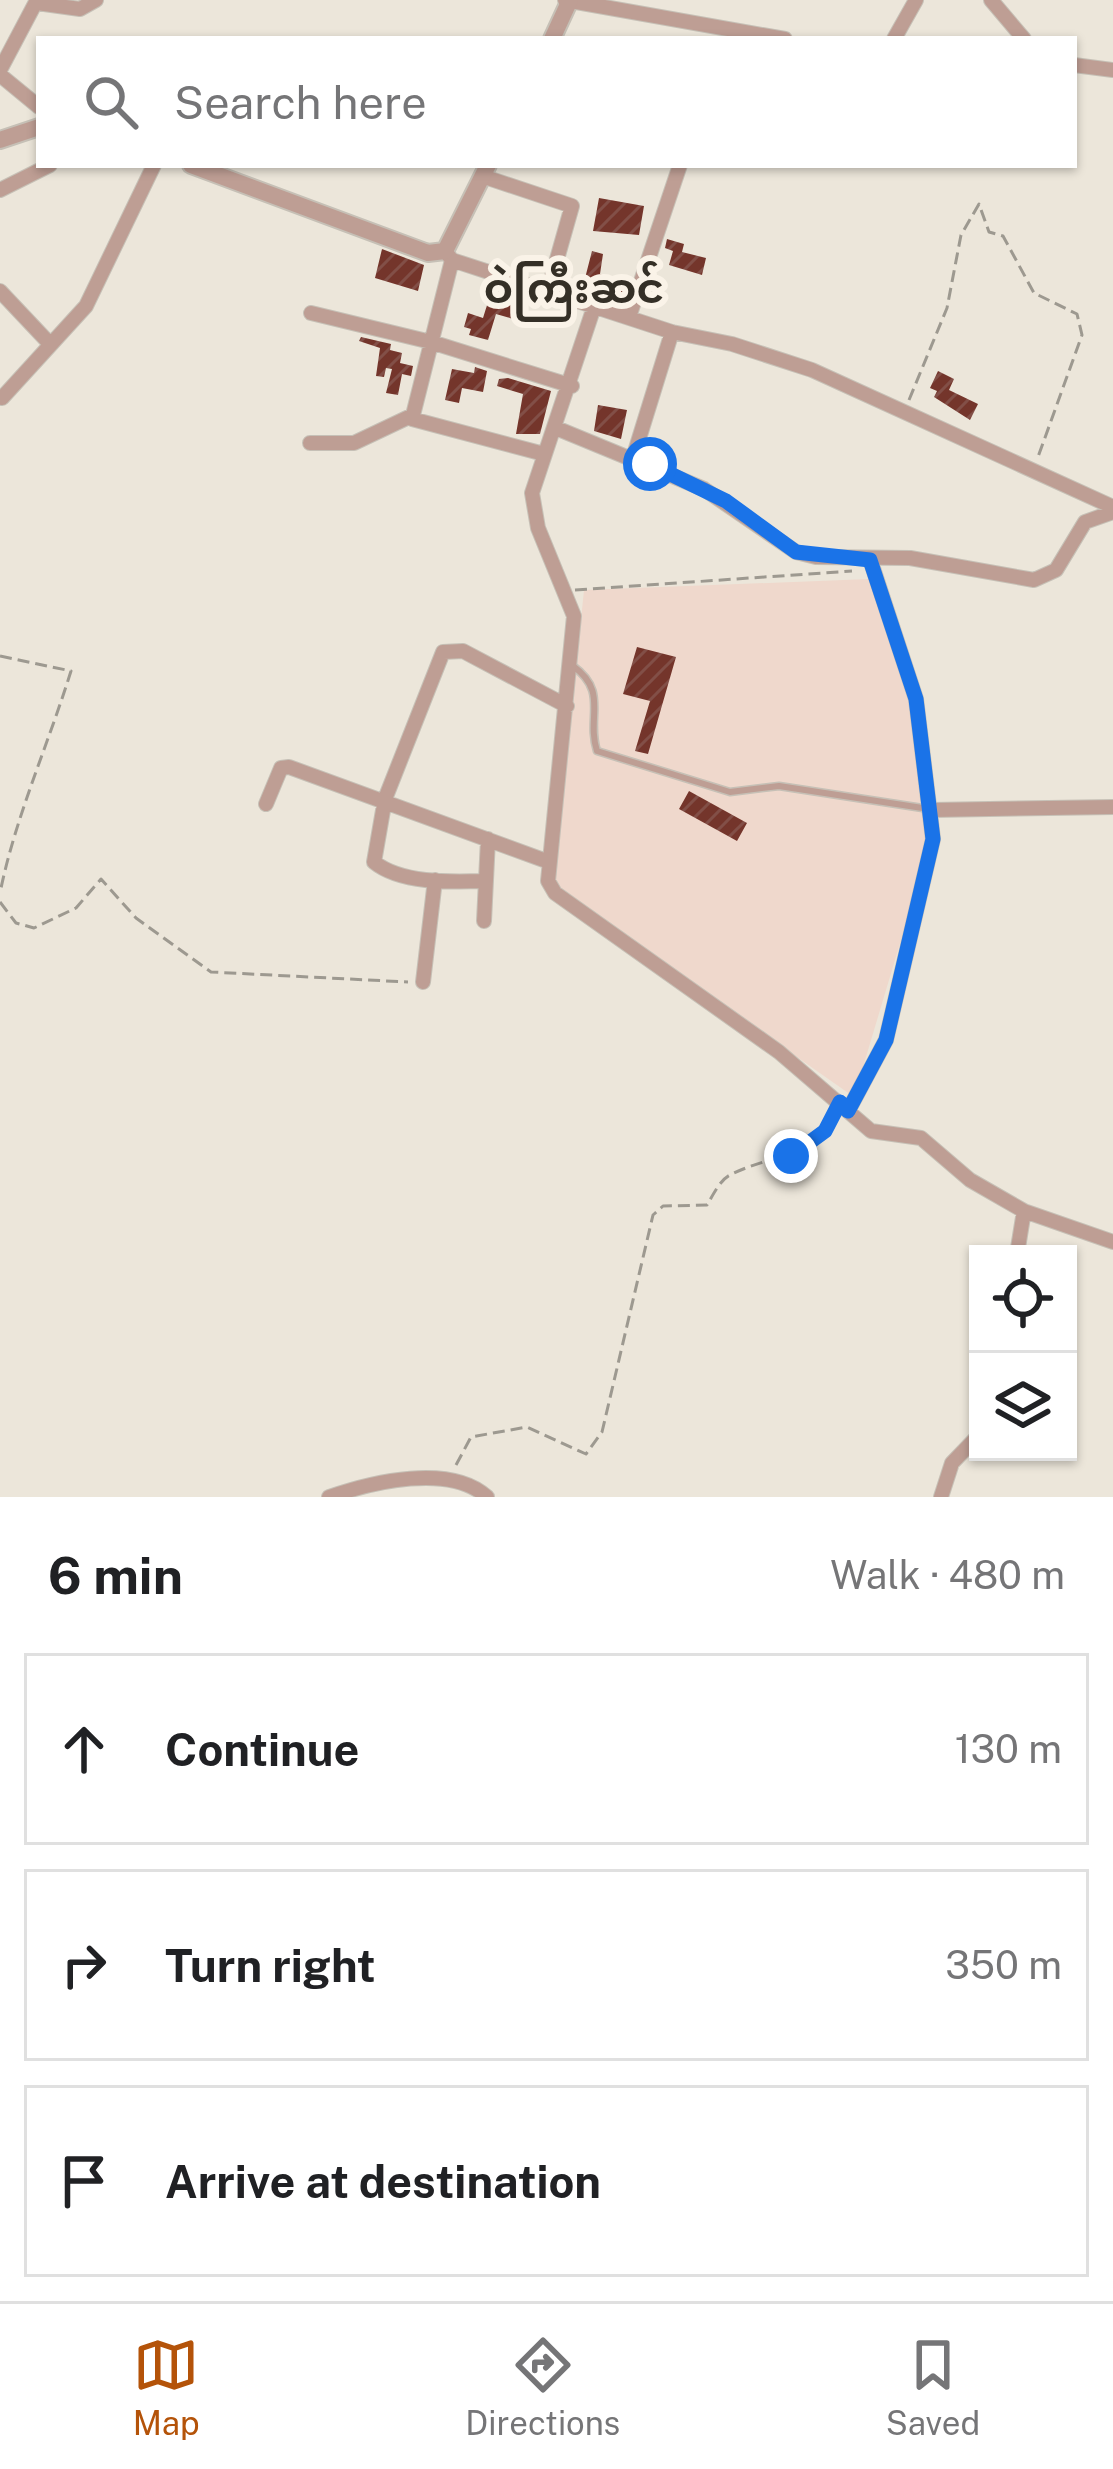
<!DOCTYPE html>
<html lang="en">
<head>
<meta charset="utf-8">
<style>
  body { margin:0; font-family:"Public Sans","Noto Sans Myanmar",sans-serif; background:#f2f2f2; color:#202124 }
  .controls { position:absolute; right:36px; bottom:36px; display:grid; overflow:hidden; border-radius:0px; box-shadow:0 3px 9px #0004 }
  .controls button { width:108px; height:108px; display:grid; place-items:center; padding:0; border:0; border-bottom:3px solid #e0e0e0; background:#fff; color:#202124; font:60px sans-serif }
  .stop { position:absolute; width:36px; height:36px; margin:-27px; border:9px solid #1a73e8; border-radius:50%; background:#fff }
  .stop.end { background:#1a73e8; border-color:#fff; box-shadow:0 3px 12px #0008 }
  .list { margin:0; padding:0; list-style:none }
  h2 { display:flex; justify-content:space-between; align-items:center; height:156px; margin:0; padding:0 48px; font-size:51px }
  h2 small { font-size:39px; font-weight:400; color:#757577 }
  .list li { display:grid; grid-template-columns:78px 1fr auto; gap:36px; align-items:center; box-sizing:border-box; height:192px; margin:0 24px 24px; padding:0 24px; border:3px solid #e0e0e0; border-radius:0px }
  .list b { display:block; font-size:45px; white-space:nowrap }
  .list em { font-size:39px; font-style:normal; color:#757577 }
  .icon { flex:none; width:66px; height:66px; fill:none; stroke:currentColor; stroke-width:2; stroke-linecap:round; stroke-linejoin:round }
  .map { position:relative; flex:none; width:1113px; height:1497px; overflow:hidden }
  .search { position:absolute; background:#fff; box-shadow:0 3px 9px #0004; left:36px; right:36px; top:36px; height:132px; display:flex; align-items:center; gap:30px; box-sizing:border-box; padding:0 42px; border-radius:0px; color:#757577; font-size:45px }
  .sheet { height:804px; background:#fff }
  nav { display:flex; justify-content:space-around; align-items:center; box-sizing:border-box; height:168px; border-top:3px solid #e0e0e0; background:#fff; font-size:33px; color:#757577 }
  nav a { display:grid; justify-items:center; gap:6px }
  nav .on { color:#b45309 }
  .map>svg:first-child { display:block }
  .education { fill:#efd8cc }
  .building { fill:url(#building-hatch) }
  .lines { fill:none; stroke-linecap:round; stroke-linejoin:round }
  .service-casing { stroke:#c6c0b6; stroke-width:9 }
  .minor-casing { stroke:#c6c0b6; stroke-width:16 }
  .tertiary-casing { stroke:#c6c0b6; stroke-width:20 }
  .path { stroke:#9d9990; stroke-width:3; stroke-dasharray:12 6; stroke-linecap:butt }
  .service { stroke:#be9e94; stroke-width:6 }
  .minor { stroke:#be9e94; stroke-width:14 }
  .tertiary { stroke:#be9e94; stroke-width:16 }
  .route { stroke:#1a73e8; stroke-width:15 }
  .labels { text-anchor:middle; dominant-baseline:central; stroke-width:12; stroke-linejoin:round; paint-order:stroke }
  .quarter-label { font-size:42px; font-weight:bold; fill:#342f26; stroke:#faf3e8 }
</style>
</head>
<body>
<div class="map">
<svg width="1113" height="1497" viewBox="0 0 1113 1497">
  <defs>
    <pattern id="building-hatch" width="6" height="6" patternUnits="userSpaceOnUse" patternTransform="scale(3)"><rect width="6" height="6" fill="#74352b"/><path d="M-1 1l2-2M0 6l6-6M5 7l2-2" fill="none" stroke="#824f47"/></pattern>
  </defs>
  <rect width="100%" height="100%" fill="#ece6da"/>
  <path class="education" d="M869,579L919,721L930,843L854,1097L554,887L584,590Z"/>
  <path class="building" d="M599,198L644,206L639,235L593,231Z
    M667,239L684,244L682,252L706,258L702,275L669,265L673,251L665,248Z
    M382,249L424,265L418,291L375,278Z
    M592,251L603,254L600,274L628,285L622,301L582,290Z
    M492,289L517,306L513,319L496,314L488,340L469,335L471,329L464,327L468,313L483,318Z
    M361,337L391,344L390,350L402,353L400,363L413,366L411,376L402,374L398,395L386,393L392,369L386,368L384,377L376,376L380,348L359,341Z
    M475,367L487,371L483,392L462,388L459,403L445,400L452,369L474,373Z
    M938,371L954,379L949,390L978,404L970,420L934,397L937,391L930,388Z
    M508,378L551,391L540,434H516L523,394L497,386L499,379Z
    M598,405L627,410L621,439L594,431Z
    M637,647L676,657L648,754L635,751L650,701L623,694Z
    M689,791L747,823L737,841L679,809Z"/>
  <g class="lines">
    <g class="service-casing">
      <path id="service" d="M573,666C609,692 586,717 597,751L730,792L779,786L929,809"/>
    </g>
    <g class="minor-casing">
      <path id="minor" d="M565,0L785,39
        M991,0L1024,39
        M37,3L80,9L96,0
        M894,39L916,0
        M1074,65L1113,70
        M0,70L37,0
        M0,75L39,107
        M482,176L572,206L548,291
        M0,190L50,165
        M445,251L452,260L672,332L732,344L812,370L1113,507
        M452,260L412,419L544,454
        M0,291L50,344
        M594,307L532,493L538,528L574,616L548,881L555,893L779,1052L871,1131L921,1138L970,1180L1024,1211L1113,1242
        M311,313L431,342L572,386
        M629,317L680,165
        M2,398L86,306L154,165
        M556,428L704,489L796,552L816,557L910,558L1034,580L1056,570L1085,522L1113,512
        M310,443H354L411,416
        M633,458L672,332
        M266,804L281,768L289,767L549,862
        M932,810L1113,807
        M485,881C451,882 401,884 374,862L385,799L443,652L463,651L567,706
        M484,921L488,839
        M423,982L435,880
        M848,1111L886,1040L933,839L916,699L870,559
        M1017,1254L1024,1211
        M329,1497C372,1482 450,1463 487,1497
        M941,1497L952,1463L978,1436"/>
    </g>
    <g class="tertiary-casing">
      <path id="tertiary" d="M552,39L570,0
        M0,140L39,127
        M191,165L428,253L445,251L488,165"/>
    </g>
    <path class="path" d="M909,400L947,308L961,235L979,204L989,232L1003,236L1034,293L1077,314L1082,335L1038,457
      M575,590L852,571
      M0,656L71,671C48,745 15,818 0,893
      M0,902L16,923L34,928L76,908L101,879L136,918L211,972L408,982
      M456,1465L471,1437L527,1427L586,1454L602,1432L653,1215L663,1206L707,1205C713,1195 720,1180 730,1175C769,1155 812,1158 834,1114"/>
    <use href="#service" class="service"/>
    <use href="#minor" class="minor"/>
    <use href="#tertiary" class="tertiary"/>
  </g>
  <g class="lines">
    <path class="route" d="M650,464L726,501L796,552L870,560L916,699L933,839L886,1040L848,1111L840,1102L825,1131L791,1156"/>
  </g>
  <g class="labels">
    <g class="quarter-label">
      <text x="574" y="287">ဝဲကြီးဆင်</text>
    </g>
  </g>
</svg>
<div class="controls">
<button><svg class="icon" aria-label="locate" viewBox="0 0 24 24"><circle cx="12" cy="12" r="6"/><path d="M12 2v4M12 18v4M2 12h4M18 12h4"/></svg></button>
<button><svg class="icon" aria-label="layers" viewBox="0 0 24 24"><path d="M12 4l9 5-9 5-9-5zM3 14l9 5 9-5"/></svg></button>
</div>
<div class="stop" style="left:650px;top:464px"></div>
<div class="stop end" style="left:791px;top:1156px"></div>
<div class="search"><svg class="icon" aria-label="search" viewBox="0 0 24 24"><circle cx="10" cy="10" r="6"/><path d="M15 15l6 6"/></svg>Search here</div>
</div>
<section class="sheet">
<h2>6 min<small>Walk · 480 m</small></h2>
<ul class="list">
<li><svg class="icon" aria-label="ahead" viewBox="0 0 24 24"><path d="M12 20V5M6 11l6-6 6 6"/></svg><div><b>Continue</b></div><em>130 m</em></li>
<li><svg class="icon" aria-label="right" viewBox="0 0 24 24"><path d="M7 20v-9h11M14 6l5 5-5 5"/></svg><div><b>Turn right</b></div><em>350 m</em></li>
<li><svg class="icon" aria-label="arrive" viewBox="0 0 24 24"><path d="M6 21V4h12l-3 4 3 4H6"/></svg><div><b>Arrive at destination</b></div></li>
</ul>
</section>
<nav>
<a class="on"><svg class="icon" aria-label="map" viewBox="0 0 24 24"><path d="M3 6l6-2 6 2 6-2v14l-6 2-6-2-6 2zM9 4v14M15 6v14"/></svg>Map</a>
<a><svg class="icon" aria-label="directions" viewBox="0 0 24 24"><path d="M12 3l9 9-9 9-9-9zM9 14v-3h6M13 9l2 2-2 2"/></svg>Directions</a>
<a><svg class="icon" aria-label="saved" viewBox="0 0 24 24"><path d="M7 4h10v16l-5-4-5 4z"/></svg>Saved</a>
</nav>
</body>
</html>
